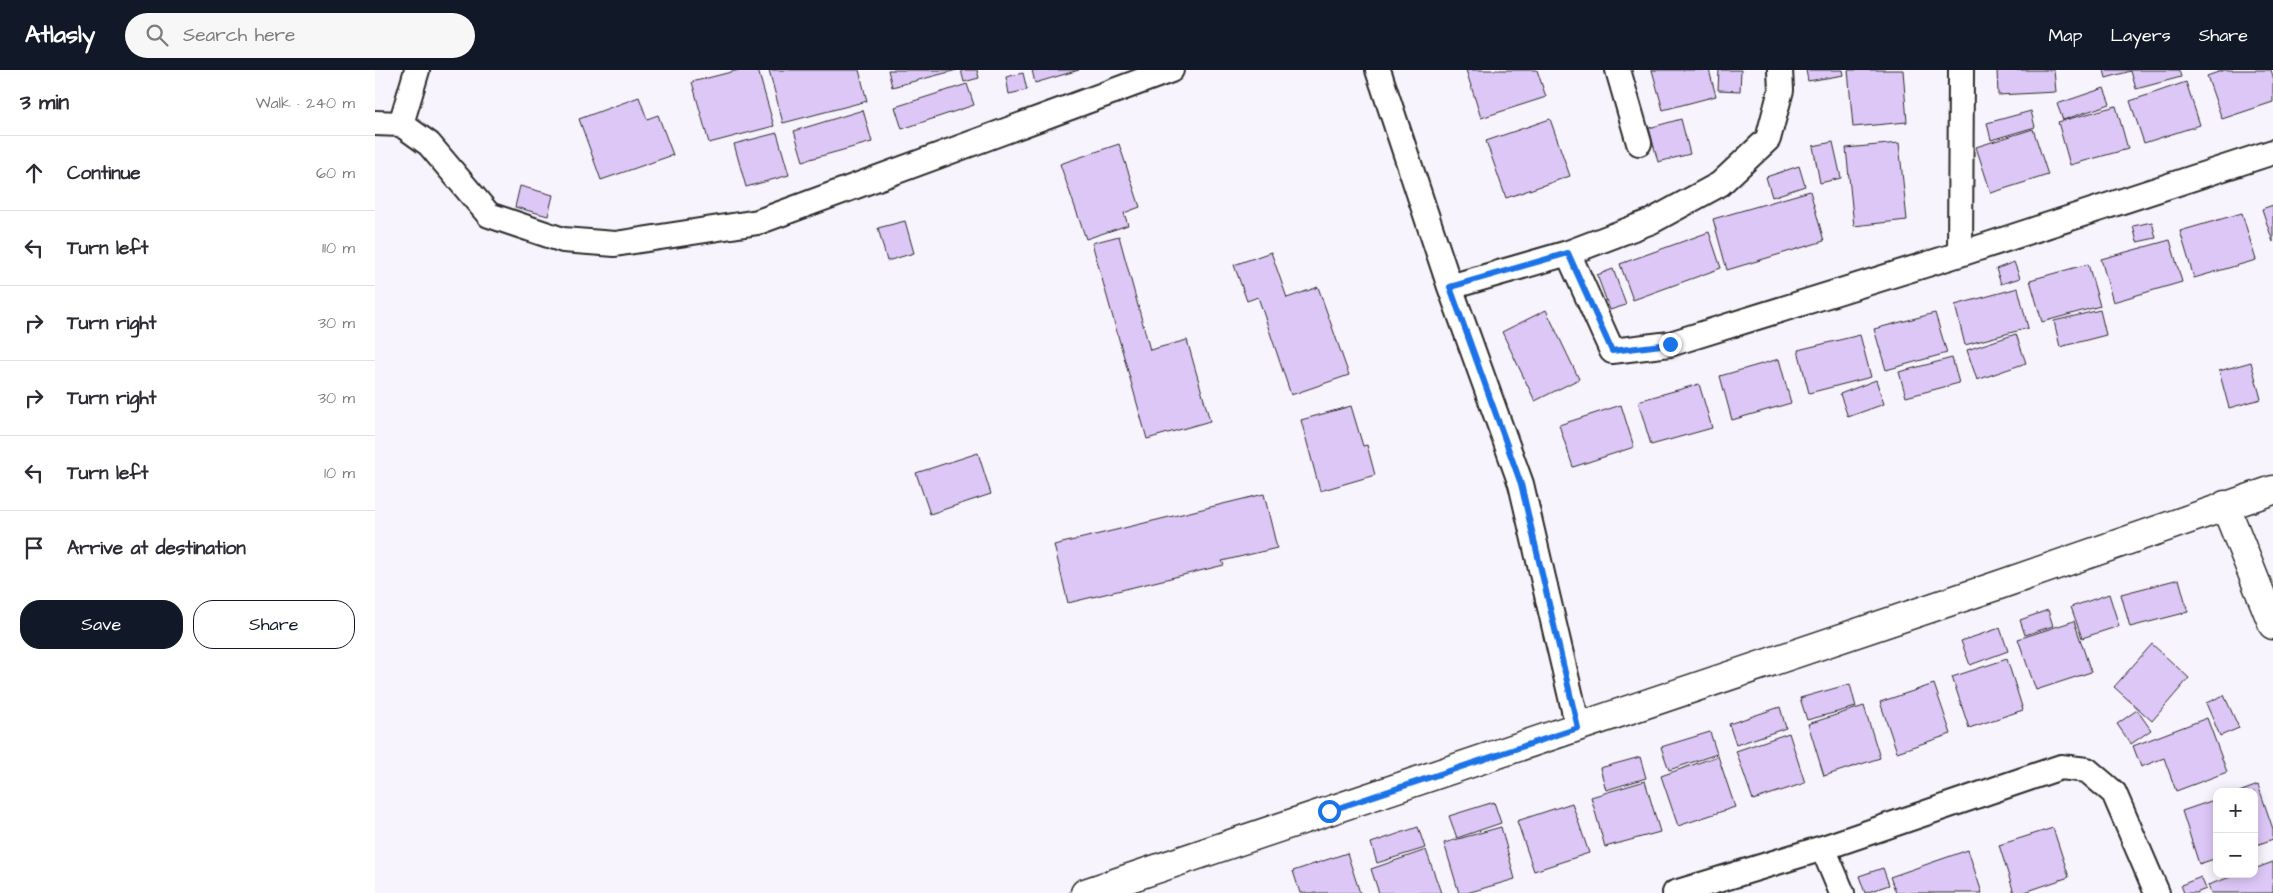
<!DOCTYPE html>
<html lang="en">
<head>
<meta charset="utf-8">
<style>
  body { margin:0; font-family:"Architects Daughter",sans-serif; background:#f7f7f7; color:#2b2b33 }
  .controls { position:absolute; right:15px; bottom:15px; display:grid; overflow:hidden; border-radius:10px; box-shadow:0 2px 12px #0003 }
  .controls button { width:45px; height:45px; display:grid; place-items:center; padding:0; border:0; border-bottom:1px solid #e1e1e2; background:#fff; color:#2b2b33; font:25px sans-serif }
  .stop { position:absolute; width:15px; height:15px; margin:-11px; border:4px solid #1a73e8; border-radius:50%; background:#fff }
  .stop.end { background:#1a73e8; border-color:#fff; box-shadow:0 1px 5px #0008 }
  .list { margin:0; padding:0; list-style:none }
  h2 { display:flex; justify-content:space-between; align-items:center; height:65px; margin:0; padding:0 20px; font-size:21px }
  h2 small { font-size:16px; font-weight:400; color:#7c7c81 }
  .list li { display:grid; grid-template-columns:32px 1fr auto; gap:15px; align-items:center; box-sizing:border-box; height:75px; padding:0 20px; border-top:1px solid #e1e1e2 }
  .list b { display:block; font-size:19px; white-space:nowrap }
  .list em { font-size:16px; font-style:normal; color:#7c7c81 }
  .actions { display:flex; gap:10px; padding:15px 20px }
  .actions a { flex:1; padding:11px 0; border:1px solid #111827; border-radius:20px; text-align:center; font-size:18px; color:#111827 }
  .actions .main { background:#111827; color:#fff }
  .icon { flex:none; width:28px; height:28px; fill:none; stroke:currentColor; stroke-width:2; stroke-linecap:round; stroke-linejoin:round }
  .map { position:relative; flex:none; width:1898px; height:823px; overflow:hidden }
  header { display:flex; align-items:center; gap:30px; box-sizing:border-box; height:70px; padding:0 25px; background:#111827; color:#fff }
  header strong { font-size:24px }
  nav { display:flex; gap:28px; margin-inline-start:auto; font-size:18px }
  .search { width:350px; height:45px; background:#f7f7f7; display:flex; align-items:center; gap:12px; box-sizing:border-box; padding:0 18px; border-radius:28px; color:#7c7c81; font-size:19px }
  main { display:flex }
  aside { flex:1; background:#fff }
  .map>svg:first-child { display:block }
  .building { fill:#ddc7f7; stroke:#2b2b2b }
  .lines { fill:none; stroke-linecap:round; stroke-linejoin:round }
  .minor-casing { stroke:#2b2b2b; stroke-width:28 }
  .tertiary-casing { stroke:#2b2b2b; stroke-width:31 }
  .minor { stroke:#fff; stroke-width:24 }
  .tertiary { stroke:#fff; stroke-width:28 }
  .route { stroke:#1a73e8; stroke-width:6 }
</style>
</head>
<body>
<header>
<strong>Atlasly</strong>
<div class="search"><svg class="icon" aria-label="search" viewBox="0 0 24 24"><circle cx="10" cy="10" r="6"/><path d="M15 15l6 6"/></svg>Search here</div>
<nav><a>Map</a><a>Layers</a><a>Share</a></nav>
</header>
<main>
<aside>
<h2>3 min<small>Walk · 240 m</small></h2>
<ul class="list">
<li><svg class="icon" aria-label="ahead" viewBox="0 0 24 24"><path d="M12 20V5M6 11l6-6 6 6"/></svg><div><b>Continue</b></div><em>60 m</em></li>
<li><svg class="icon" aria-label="left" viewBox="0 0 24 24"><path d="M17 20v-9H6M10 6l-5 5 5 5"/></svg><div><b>Turn left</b></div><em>110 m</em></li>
<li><svg class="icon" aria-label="right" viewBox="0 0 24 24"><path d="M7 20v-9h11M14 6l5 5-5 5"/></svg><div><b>Turn right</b></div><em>30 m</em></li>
<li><svg class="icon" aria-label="right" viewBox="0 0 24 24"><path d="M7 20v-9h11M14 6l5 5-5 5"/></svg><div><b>Turn right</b></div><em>30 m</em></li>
<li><svg class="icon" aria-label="left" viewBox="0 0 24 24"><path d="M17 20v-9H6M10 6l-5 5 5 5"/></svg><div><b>Turn left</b></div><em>10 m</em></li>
<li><svg class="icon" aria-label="arrive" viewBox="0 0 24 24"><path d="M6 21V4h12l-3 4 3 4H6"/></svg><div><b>Arrive at destination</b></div></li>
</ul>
<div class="actions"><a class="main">Save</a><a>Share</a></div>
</aside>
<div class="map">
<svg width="1898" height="823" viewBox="0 0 1898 823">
  <rect width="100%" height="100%" fill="#f8f4fd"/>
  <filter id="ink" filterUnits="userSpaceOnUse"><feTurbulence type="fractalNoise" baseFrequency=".02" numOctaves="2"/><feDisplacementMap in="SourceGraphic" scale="10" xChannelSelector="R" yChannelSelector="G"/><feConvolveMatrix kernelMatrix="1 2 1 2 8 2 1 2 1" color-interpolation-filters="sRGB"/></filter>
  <g filter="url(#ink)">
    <path class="building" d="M364,0H383L399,56L334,73L317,12Z
      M394,0H484L492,31L408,53Z
      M513,0H582L517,17Z
      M586,0H602L604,8L589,12Z
      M657,0H704L660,13Z
      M1091,0H1162L1171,27L1106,48Z
      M1277,0H1334L1341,26L1288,40Z
      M1344,0H1366L1365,21L1343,20Z
      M1431,0H1468L1469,5L1433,11Z
      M1473,0H1528L1532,52L1478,57Z
      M1622,0H1679L1681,22L1623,25Z
      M1729,0H1804L1806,7L1761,19L1756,1L1731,8Z
      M1849,0H1896L1898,6V32L1847,49L1832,6Z
      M648,3L652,20L634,24L631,7Z
      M1811,12L1825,55L1769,73L1755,31Z
      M592,14L599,35L527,59L520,37Z
      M1729,18L1735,34L1688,50L1682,34Z
      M264,27L272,49L283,45L298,85L226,110L204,49Z
      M1741,36L1753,79L1695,95L1683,52Z
      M488,40L497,72L428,91L419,61Z
      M1656,41L1660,57L1616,70L1612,53Z
      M1175,49L1195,106L1131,128L1111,71Z
      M1306,49L1315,84L1283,92L1274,58Z
      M1658,59L1673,105L1616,123L1601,77Z
      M402,63L414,105L371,117L359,74Z
      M1458,72L1466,108L1445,113L1438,76Z
      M1524,73L1532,150L1479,156L1471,78Z
      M744,74L765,137L749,143L753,155L711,169L685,94Z
      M1424,96L1430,116L1397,127L1391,107Z
      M145,116L178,125L173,146L140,137Z
      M1435,121L1449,171L1352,200L1338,149Z
      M1898,135V172L1887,139Z
      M1867,143L1881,190L1819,208L1805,161Z
      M530,151L539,183L512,191L503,158Z
      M1777,152L1781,168L1762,172L1758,156Z
      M1334,162L1346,198L1258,230L1245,194Z
      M744,166L775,280L812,270L835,351L772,369L717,173Z
      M1795,170L1807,212L1738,232L1726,189Z
      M896,182L912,228L943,217L974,305L916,325L883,227L872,231L859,195Z
      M1639,192L1645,208L1626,214L1621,199Z
      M1713,194L1725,236L1667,252L1655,210Z
      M1238,199L1251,235L1235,240L1222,205Z
      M1643,218L1653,258L1590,275L1580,235Z
      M1171,240L1204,309L1160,331L1127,262Z
      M1725,240L1731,265L1685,277L1679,251Z
      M1560,243L1572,283L1511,300L1499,259Z
      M1641,264L1651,293L1602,310L1592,280Z
      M1485,265L1496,307L1434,323L1423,280Z
      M1577,288L1584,313L1531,327L1524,302Z
      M1404,289L1416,333L1357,350L1345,306Z
      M1876,292L1886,329L1854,338L1844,301Z
      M1501,310L1509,334L1473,347L1465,324Z
      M1324,314L1337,358L1276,375L1263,331Z
      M1246,335L1259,377L1198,397L1184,355Z
      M976,336L988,376L992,375L1000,405L945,421L926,350Z
      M603,383L616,424L555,444L541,403Z
      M889,424L902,478L847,491L849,495L693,533L679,475Z
      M1804,509L1813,542L1755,557L1746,524Z
      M1734,524L1744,556L1707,568L1696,537Z
      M1673,540L1678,556L1650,565L1645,550Z
      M1699,551L1716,602L1661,620L1643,569Z
      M1625,558L1633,581L1595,595L1586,571Z
      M1777,574L1814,608L1777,651L1739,617Z
      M1632,589L1648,640L1594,658L1577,607Z
      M1475,614L1481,637L1432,650L1425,628Z
      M1559,614L1576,664L1522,682L1505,632Z
      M1849,625L1864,658L1845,666L1831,633Z
      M1489,636L1505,688L1449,706L1433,654Z
      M1405,637L1411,658L1361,675L1354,654Z
      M1762,640L1776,660L1756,674L1742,654Z
      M1832,648L1852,702L1801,721L1789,688L1766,697L1758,676Z
      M1335,662L1342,684L1294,700L1286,677Z
      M1414,663L1430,713L1378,730L1361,681Z
      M1343,686L1360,737L1303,756L1286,706Z
      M1265,687L1271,708L1231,720L1225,698Z
      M1270,711L1285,762L1230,777L1216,727Z
      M1883,715L1898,759V769L1879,776V722H1864Z
      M1842,729V788L1824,794L1807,741Z
      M1119,732L1126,753L1082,768L1074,746Z
      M1197,733L1214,783L1159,801L1142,751Z
      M1043,757L1050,778L1002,793L996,773Z
      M1126,757L1140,809L1092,823H1084L1069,773Z
      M1678,758L1694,807L1647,823H1639L1624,775Z
      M1051,780L1066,823H1004L996,799Z
      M1593,780L1607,823H1521L1515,807Z
      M972,783L985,823H925L918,801Z
      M1898,792V823H1836L1833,815L1864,804H1879V799Z
      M1508,798L1514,815L1490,823L1484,806Z
      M1826,807L1831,819L1821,823H1809L1806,815Z"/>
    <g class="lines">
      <g class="minor-casing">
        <path id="minor" d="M1003,0L1075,217L1146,414L1203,657
          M1243,0L1264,73
          M0,53L26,54L54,74L114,145L188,170L240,174L383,152L796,0
          M26,54L42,0
          M1193,183L1237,281L1295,274L1585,184L1898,82
          M1585,184L1586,0
          M1075,217L1193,183L1277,151L1345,114L1393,69L1406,20L1405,0
          M1448,778L1467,823
          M1300,823L1448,778L1686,697L1712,700L1739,723L1782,823"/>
      </g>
      <g class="tertiary-casing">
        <path id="tertiary" d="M1850,435L1898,555
          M710,823L1624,515L1898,420"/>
      </g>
      <use href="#minor" class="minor"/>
      <use href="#tertiary" class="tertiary"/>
    </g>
  </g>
  <g class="lines" filter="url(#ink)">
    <path class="route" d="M954,741L1203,658L1146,414L1075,217L1193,183L1237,281L1295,274"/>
  </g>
</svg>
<div class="controls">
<button>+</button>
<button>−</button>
</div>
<div class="stop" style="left:954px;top:741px"></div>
<div class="stop end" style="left:1295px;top:274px"></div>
</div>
</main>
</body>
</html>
